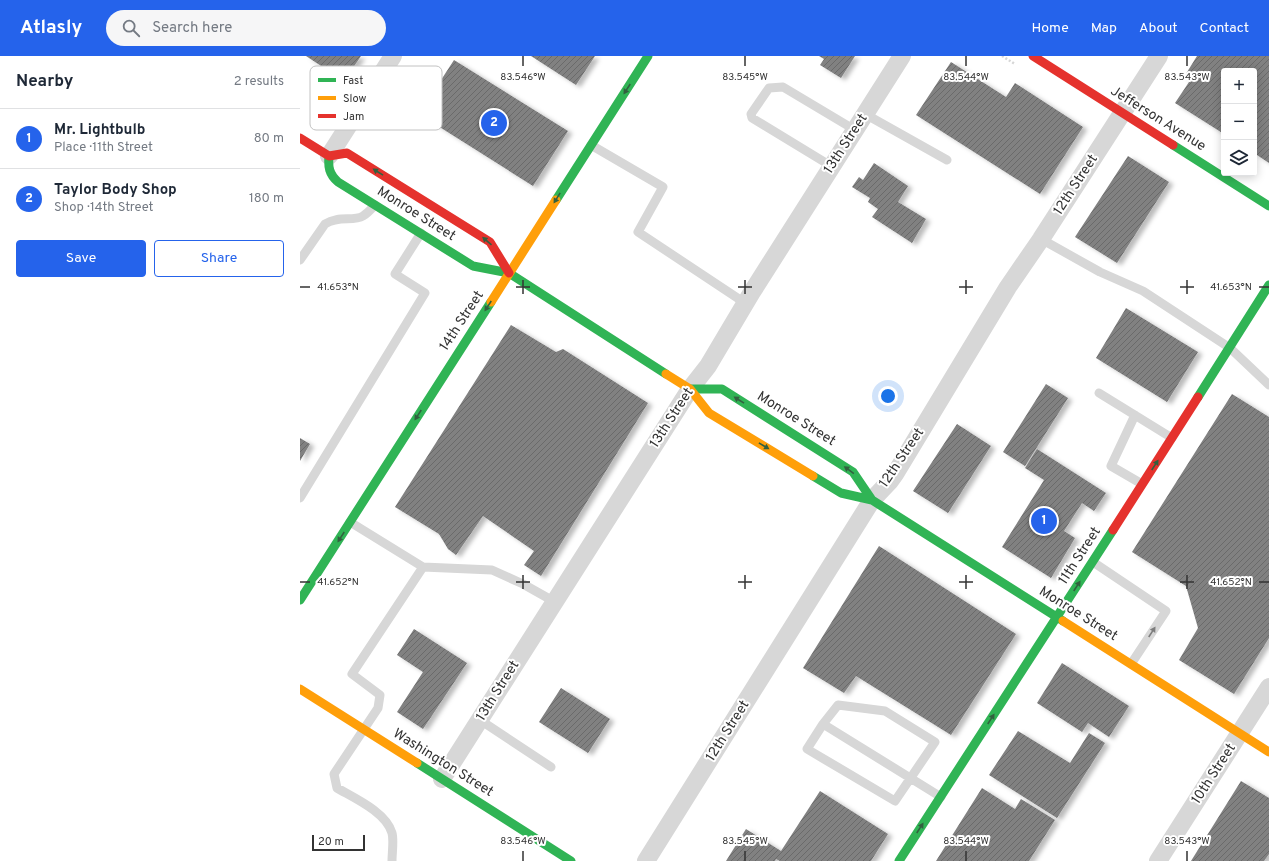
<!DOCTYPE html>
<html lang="en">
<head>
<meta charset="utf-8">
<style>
  body { margin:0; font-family:Overpass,sans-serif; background:#f6f6f7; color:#1f2937 }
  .controls { position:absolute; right:12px; top:12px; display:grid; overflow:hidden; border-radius:4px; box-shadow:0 2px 10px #0003 }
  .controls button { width:36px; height:36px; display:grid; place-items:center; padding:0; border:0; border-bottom:1px solid #e0e1e3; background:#fff; color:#1f2937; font:20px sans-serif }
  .scale { position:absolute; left:12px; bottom:10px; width:53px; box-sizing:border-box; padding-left:4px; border:2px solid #333; border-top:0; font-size:11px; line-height:14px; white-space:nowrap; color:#333; -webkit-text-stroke:3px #fff; paint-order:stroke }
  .you { position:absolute; left:588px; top:340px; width:14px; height:14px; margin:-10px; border:3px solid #fff; border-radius:50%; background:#1a73e8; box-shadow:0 0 0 6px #1a73e833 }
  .badge { display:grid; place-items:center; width:26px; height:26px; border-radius:50%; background:#2563eb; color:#fff; font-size:13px; font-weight:700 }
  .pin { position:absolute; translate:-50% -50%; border:2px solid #fff; box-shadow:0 1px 4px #0006 }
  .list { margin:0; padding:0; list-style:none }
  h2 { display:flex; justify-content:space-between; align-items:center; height:52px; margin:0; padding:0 16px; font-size:17px }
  h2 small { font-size:13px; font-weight:400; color:#747a83 }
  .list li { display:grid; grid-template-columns:26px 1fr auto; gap:12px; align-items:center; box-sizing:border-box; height:60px; padding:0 16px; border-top:1px solid #e0e1e3 }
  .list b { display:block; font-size:15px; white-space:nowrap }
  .list p { margin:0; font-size:13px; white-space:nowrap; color:#747a83 }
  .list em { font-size:13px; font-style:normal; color:#747a83 }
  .actions { display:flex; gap:8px; padding:12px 16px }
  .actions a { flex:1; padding:9px 0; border:1px solid #2563eb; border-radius:4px; text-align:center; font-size:14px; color:#2563eb }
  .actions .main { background:#2563eb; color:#fff }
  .icon { flex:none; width:22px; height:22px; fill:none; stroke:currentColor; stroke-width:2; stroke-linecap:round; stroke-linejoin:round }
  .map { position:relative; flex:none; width:969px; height:805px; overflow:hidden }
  header { display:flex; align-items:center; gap:24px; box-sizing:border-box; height:56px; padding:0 20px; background:#2563eb; color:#fff }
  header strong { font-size:19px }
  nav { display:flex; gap:22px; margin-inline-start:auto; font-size:14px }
  .search { width:280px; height:36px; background:#f6f6f7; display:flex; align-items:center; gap:10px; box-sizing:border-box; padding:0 14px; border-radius:22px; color:#747a83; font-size:15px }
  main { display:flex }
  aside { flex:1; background:#fff }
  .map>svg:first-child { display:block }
  .building { fill:url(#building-hatch); filter:url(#shadow) }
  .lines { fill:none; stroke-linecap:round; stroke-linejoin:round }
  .path { stroke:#d6d6d6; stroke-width:2.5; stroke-dasharray:2 2; stroke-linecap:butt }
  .lane { stroke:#d7d7d7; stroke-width:9 }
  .street { stroke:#d7d7d7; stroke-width:18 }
  .fast { stroke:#30b455; stroke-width:9 }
  .slow { stroke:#ff9f0a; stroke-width:9 }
  .jam { stroke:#e5322d; stroke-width:9 }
  .oneway { fill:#32603f }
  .oneway2 { fill:#7d7d7d }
  .ticks { fill:none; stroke:#333; stroke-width:1.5 }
  .labels { text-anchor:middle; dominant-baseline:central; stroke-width:4; stroke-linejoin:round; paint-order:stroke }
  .street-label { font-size:14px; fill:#333; stroke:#fff }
  .key { fill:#fff; stroke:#c2c2c2; stroke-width:1 }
  .key-label { font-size:11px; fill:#333 }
  .ticks-label { font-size:10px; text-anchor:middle; fill:#333; stroke:#fff; stroke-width:4; stroke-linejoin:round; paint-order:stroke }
</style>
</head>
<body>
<header>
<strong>Atlasly</strong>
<div class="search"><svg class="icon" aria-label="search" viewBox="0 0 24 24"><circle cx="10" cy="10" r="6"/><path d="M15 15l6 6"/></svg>Search here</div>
<nav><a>Home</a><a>Map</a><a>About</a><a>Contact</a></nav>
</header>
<main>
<aside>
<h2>Nearby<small>2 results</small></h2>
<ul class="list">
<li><span class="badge">1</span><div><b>Mr. Lightbulb</b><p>Place · 11th Street</p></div><em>80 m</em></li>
<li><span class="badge">2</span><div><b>Taylor Body Shop</b><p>Shop · 14th Street</p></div><em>180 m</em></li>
</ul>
<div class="actions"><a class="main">Save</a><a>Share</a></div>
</aside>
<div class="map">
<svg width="969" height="805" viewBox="0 0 969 805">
  <defs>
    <pattern id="building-hatch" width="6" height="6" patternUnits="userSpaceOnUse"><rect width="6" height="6" fill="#818181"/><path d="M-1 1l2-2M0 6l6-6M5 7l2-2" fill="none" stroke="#6a6a6a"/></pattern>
    <filter id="shadow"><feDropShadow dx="4.5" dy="2.5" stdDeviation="2" flood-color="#0004"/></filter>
  </defs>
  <rect width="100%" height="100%" fill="#fff"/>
  <path class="building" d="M6,0H61L44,25Z
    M231,0H295L276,29Z
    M519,0H555L541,22L520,9L524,3Z
    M897,0H969V107L954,97V15H924V78L875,47L889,26L884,21Z
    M154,4L268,75L233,130L119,58Z
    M651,6L706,41L715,27L783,71L740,138L616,59Z
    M828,100L869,126L817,207L775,181Z
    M574,107L608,130L598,146L626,163L612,187L572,161L578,153L568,146L570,142L552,131L559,121L563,124Z
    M826,252L898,296L867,346L796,302Z
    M211,269L256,296L263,293L348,347L241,520L224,509L234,495L183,460L156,499L148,493L139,478L95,451Z
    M746,328L768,342L725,410L703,396Z
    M932,338L969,361V582L934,638L879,604L898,572L886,530L832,496Z
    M657,368L691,390L648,457L613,435Z
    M0,382L10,388L0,405Z
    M737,393L806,437L794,455L782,447L764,475L775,482L751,522L702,491L744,424L725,412Z
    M579,490L716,578L651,679L556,620L544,637L503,612Z
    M114,573L167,607L123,673L97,656L123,616L97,599Z
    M762,607L829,650L809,681L788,667L782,676L737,647Z
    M261,632L310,663L288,697L239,666Z
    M718,675L770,707L789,677L805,687L757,762L689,719Z
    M941,725L969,742V798L964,805H891Z
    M682,732L715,753L721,743L755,764L729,805H636Z
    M520,735L588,778L571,805H480L476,803L475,805H426L446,773L481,795Z"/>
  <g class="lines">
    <path class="path" d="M702,0L715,8"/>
    <path class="lane" d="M565,58L647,104
      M291,89L363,131L338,176L445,247
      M531,110L452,62L451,58L469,32L483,31L555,74
      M741,183L800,216L843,235L930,292L969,329
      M0,204L25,168C39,159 53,166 63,160C68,157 72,152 75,149
      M799,337L872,382
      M835,359L811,410L842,428
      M0,442L125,237L95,218L121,177
      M50,466L123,511
      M793,506L866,555L831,608
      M180,664L251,711
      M523,668L538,649L585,655L635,686L595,745L507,693L523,668L641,741
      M92,805C92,797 94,784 92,777C86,756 54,742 37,732L34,718L78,652L80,639L52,618L123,511L192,514L223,528L255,546"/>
    <path class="street" d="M29,100L93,0
      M142,723L390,333L408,310L452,236L602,0
      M346,805L572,444L590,425L595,418L708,231L741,183L859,0
      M858,805L969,631"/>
    <path class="fast" d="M873,89L969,150
      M29,100C28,111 29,118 38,126L173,210L209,217L366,318
      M256,144L348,0
      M390,333H422L553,416L572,444
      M898,341L969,229
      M513,420L541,437L572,444L763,565
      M0,544L191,246
      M117,707L271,805
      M599,805L813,474"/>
    <path class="slow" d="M191,246L256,144
      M366,318L390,333L409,357L513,420
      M763,565L969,696
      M0,633L117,707"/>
    <path class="jam" d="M733,0L873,89
      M0,82L29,100L47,97L190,186L209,217
      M813,474L898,341"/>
  </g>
  <defs><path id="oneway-solid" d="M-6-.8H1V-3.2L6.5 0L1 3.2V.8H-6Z"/></defs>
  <g class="oneway">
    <use href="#oneway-solid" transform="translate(327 33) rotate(123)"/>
    <use href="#oneway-solid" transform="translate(78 116) rotate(-148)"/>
    <use href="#oneway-solid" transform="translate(257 142) rotate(122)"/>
    <use href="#oneway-solid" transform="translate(187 185) rotate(-139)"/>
    <use href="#oneway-solid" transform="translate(188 250) rotate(123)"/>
    <use href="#oneway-solid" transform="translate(439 344) rotate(-148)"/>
    <use href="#oneway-solid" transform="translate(118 359) rotate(123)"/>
    <use href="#oneway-solid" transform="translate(464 390) rotate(31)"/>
    <use href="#oneway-solid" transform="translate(855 409) rotate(-57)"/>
    <use href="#oneway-solid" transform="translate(549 414) rotate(-144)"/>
    <use href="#oneway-solid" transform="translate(41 481) rotate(123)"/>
    <use href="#oneway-solid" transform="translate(777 530) rotate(-57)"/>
    <use href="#oneway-solid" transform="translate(691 663) rotate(-57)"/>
    <use href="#oneway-solid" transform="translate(620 772) rotate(-57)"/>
  </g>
  <use class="oneway2" href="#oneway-solid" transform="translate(852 576) rotate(-57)"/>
  <path class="ticks" d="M223,0V10M445,0V10M666,0V10M887,0V10M223,224V238M445,224V238M666,224V238M887,224V238M0,231H10M216,231H230M438,231H452M659,231H673M880,231H894M959,231H969M223,519V533M445,519V533M666,519V533M887,519V533M0,526H10M216,526H230M438,526H452M659,526H673M880,526H894M959,526H969M223,795V805M445,795V805M666,795V805M887,795V805"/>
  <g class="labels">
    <g class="street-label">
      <text transform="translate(858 63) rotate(32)">Jefferson Avenue</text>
      <text transform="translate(546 88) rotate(-57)">13th Street</text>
      <text transform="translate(776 129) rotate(-57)">12th Street</text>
      <text transform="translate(116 158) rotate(32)">Monroe Street</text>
      <text transform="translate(162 265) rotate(-57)">14th Street</text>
      <text transform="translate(372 362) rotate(-57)">13th Street</text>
      <text transform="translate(496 363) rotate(32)">Monroe Street</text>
      <text transform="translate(602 402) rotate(-56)">12th Street</text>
      <text transform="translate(780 500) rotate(-57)">11th Street</text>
      <text transform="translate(778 558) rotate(32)">Monroe Street</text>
      <text transform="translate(198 635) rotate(-58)">13th Street</text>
      <text transform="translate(428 675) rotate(-58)">12th Street</text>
      <text transform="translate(143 707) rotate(32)">Washington Street</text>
      <text transform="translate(914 718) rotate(-57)">10th Street</text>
    </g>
  </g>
  <rect x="10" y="10" width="132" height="64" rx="6" class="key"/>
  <rect x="18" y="22" width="18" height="4" fill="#30b455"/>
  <rect x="18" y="40" width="18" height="4" fill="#ff9f0a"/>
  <rect x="18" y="58" width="18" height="4" fill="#e5322d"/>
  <g class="key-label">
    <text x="43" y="28">Fast</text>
    <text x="43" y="46">Slow</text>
    <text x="43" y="64">Jam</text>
  </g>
  <g class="ticks-label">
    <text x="223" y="24">83.546°W</text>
    <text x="445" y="24">83.545°W</text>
    <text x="666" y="24">83.544°W</text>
    <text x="887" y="24">83.543°W</text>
    <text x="38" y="234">41.653°N</text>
    <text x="931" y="234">41.653°N</text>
    <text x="38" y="529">41.652°N</text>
    <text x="931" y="529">41.652°N</text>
    <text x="223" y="788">83.546°W</text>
    <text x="445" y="788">83.545°W</text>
    <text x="666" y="788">83.544°W</text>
    <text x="887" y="788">83.543°W</text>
  </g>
</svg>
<div class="controls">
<button>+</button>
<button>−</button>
<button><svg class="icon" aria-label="layers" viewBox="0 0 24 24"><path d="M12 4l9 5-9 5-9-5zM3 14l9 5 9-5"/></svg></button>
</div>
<div class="scale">20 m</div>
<div class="you"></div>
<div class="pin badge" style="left:744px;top:465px">1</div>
<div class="pin badge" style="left:194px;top:67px">2</div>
</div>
</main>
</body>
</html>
